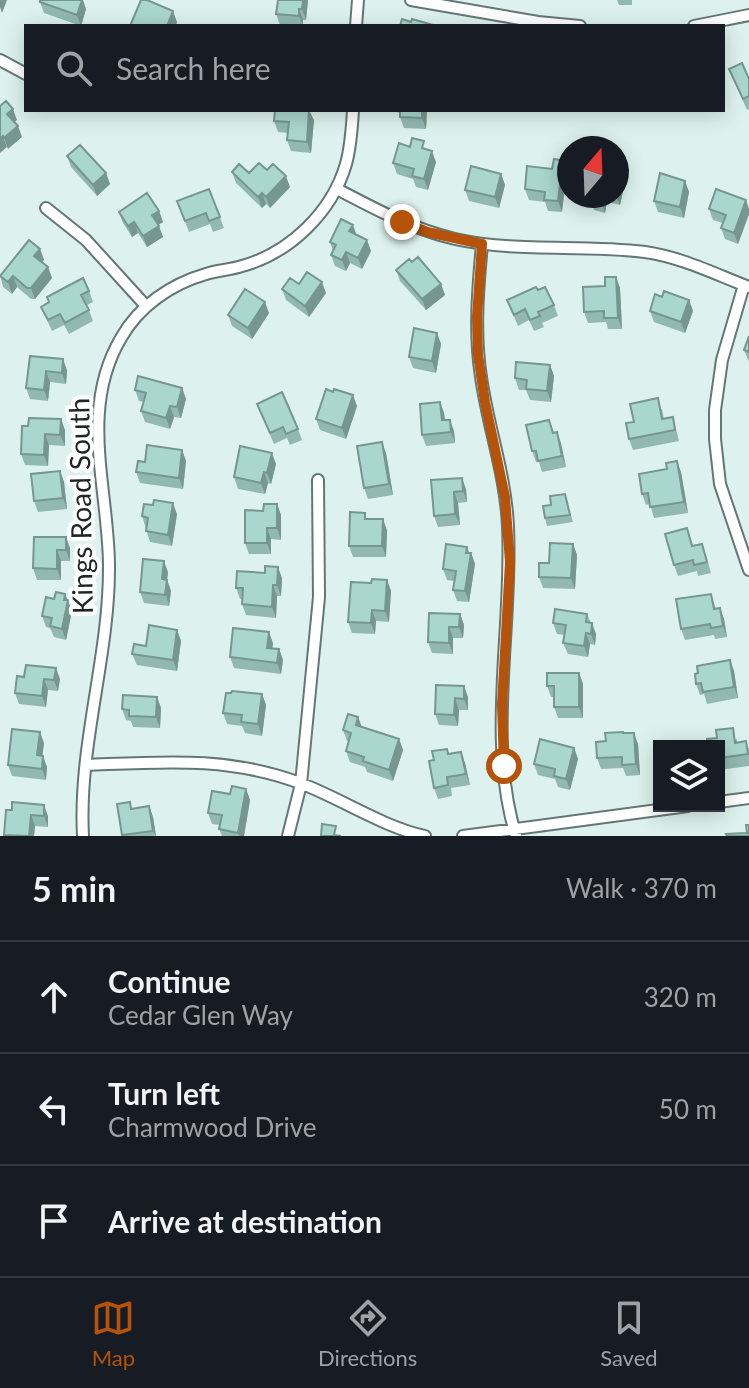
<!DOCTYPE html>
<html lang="en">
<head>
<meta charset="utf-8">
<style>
  body { margin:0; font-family:Lato,sans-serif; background:#20242c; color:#f1f3f6 }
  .controls { position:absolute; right:24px; bottom:24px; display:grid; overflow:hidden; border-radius:0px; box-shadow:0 4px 20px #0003 }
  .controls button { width:72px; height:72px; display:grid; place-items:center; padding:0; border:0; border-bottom:2px solid #363941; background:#171b24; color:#f1f3f6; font:40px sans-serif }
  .compass { position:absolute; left:557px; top:136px; width:72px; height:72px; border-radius:50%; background:#171b24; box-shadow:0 4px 20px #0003; rotate:19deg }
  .stop { position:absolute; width:24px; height:24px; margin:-18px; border:6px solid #b45309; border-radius:50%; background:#fff }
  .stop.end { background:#b45309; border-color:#fff; box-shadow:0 2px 8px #0008 }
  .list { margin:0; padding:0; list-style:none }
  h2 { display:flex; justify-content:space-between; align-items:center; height:104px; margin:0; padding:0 32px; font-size:34px }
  h2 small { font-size:26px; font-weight:400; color:#9ea1a6 }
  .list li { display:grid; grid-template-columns:52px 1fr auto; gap:24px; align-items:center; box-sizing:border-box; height:112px; padding:0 32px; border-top:2px solid #363941 }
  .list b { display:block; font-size:30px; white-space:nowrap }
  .list p { margin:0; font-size:26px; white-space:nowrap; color:#9ea1a6 }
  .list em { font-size:26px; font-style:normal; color:#9ea1a6 }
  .icon { flex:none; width:44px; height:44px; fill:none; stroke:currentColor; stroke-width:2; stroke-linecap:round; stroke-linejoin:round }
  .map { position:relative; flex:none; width:749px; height:836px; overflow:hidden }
  .search { position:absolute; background:#171b24; box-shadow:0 4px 20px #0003; left:24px; right:24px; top:24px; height:88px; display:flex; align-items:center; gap:20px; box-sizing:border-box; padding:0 28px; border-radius:0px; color:#9ea1a6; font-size:30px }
  .sheet { height:440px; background:#171b24 }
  nav { display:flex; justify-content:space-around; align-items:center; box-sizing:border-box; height:112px; border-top:2px solid #363941; background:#171b24; font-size:22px; color:#9ea1a6 }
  nav a { display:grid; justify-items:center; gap:4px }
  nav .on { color:#b45309 }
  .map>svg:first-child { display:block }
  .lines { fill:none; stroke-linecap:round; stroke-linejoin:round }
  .minor-casing { stroke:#657774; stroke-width:14 }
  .minor { stroke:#fff; stroke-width:10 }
  .wall { fill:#91b9b1 }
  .shaded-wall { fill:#769690 }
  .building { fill:#a9d7ce; stroke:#769690; stroke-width:2 }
  .route { stroke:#b45309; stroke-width:10 }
  .labels { text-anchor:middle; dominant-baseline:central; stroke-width:8; stroke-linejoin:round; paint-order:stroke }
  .street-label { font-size:28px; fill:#1e2624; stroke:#fff }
</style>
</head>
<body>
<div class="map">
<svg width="749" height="836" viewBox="0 0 749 836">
  <rect width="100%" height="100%" fill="#ddf2ee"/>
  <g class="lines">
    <g class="minor-casing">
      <path id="minor" d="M411,0L538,22L580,26
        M356,26L358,0
        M694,26L749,15
        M0,60L26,74
        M337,189C375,209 412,229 455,239C518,253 581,244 645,252C681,257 715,274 749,287
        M46,208L86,240L146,306
        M482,244C478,288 474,333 481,377C488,427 506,476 508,527C513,627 486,739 516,836
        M744,285L722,360L715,410V439L720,484L749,570
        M87,765C162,762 228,756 300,783C340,798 385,828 425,836
        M719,802L749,798
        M83,836C78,745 110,655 109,564C108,487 79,409 121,338C139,306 171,284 206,274C218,270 230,270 242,266C290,253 332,212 346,164C351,146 352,128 353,110
        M288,836L301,784L319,597L318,480
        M463,836L688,806"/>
    </g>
    <use href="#minor" class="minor"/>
  </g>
  <path class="wall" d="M278,0H308L306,20H303V26L280,25L276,14Z
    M617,0H632V5H619Z
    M40,2L86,9L81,26L44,13Z
    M729,69L749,79V109L747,110Z
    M395,110H427L426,129L404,128L400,117V113L396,112Z
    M314,120L311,153L291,151L287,140L288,133L278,132L274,121Z
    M410,147L428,150L436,162L428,190L416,187L413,179L397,174L393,163Z
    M67,156L106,173L110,184L97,196L71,167Z
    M566,161L567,195L564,194L562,212L548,211L545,202L529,200L525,189L552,169Z
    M267,170L290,187L270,208L266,204L262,208L236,183L232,172L249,173Z
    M501,174L505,185L499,208L469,201L465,190Z
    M685,181L689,192L684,218L658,212L654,201Z
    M624,187L620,205L607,202L605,213L594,210L590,199L591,196H617Z
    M209,189L224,228L213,232L210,224L189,232L177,201Z
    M709,209H749V214L738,244L725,239L721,228L723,223L713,220Z
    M159,211L163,222L158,225L163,237L147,247L138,233L132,237L123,223L119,212Z
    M356,235L371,251L362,269L350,263L346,271L335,266L331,255L333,251L330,242Z
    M40,249L44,260L42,262L48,267L52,278L35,299H31L17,287L12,294L3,287L0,275Z
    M412,262L441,284L445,295L426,310L400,281L396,270Z
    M616,277L620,288L622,329H608L606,322L588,323L584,312L605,286Z
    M299,284L326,293L309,317L286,300L282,289Z
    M538,290L554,305L558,316L542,323L544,327L534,331L529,320L518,326L507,300Z
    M89,291L93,302L87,305L93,321L69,334L64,325L52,331L41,307L49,303L47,297Z
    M662,297L689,300L693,311L685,333L654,322L650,311Z
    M269,313L252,339L232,326L228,315Z
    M437,333L441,344L436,373L413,368L409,357Z
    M749,336V362L744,350Z
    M30,356L67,370L66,384L50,382L48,401L30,399L26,388Z
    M550,365L554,376L551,402L530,400L526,390H519L515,378Z
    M182,388L186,399L181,418L174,417L170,429L145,422L141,411L144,402L139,401L135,390Z
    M333,392L357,406L346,439L320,430L316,419Z
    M440,402L444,413L445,420L454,431L455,443L426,446L422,435Z
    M257,404L298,429L302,440L290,445L287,438L274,444Z
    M662,409L664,419L673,417L679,441L633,450L629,439L634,422Z
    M28,426L65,430V446L49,445L48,466L25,465L21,454Z
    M557,432L566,467L542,472L539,462H536L532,451L554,433Z
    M182,450L186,461L183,489L140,483L136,472Z
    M386,453L393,495L368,499L364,488Z
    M276,464L271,484L268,483L265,494L238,489L234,477Z
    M60,471L64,482L67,509L38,512L34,501Z
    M681,472L688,513L654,518L650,504L646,505L642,494Z
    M431,480L466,489L467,502L458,503L460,525L438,527L434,516Z
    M565,494L573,522L547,526L545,518L551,505Z
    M277,504L281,515V540L271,539V554H249L245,543L263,511Z
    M177,514L172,546L150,542L142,516Z
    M368,519L387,530L386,557H353L349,546Z
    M687,528L693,546L706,555L711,573L698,576L697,571L678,576L674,565Z
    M34,537L70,548V561H61V580H37L33,568Z
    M573,544L577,555L575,589L543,588L539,577L549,563Z
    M467,547L469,553H471L475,564L469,602L457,601L453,590L454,581L447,580L443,569Z
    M168,572L167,580L171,591L169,606L144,603L140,592Z
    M282,578L281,596H277L276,618L246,615L242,604V599H240L236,588Z
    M387,580L391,591L389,622L376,621L375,634L352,633L348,622L371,583Z
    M65,594L72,611L66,640L54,637L50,628L46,627L42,616L54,599Z
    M711,594L716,609L720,608L724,619L727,637L715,639L714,635L685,640L681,629Z
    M460,614L464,625L463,638H453V654L432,653L428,642Z
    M587,614L596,634L595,645L590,644L588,657L568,654L563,643L565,635L557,634L553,623Z
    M177,630L181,641L177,671L137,665L132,654Z
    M273,643L272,648L279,649L283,660L281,674L234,668L230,657Z
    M730,660L734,671L738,698L707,704L704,694L700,695L696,684L698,673Z
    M579,673L583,684V718H558L554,707V697H551L547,686Z
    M17,676L60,679L58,691L48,690L46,707L19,704L15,693Z
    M436,685L468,697V710H459L458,726L439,725L435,714Z
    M262,694L266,705L262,736L245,733L242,726L227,724L223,713Z
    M157,697L161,708L160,728L133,727L131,721L126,720L122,709Z
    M358,717L362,727L399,739L403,750L393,781L367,772L365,767L350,762L346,751L349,742L347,741L343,730Z
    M624,733L638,744L640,775L626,776L623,768L601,769L597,758L606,741Z
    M737,739V742L749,748V766L719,770V746Z
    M44,743L42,756L47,767L46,780L12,776L8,765Z
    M574,748L578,759L570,790L558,787L555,779L538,775L534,764Z
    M447,749L449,754L465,763L470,785L451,788L452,796L438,799L434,788V760Z
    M246,789L250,800L244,836H222L219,829L220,825L212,824L208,813L230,794Z
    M149,806L153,817L156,836H122Z
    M6,810L48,816V827L35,826L34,836H5Z"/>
  <path class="shaded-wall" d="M0,0H7L2,13L0,7Z
    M82,0H83L86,9L81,26L77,15Z
    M303,0H308L306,20L302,9Z
    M299,9L303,20V26L299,16Z
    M173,11L177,22L176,26H167Z
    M13,109L17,120L11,125L7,114Z
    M309,110L314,120L311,153L307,142Z
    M422,110H427L426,129L422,118Z
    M18,126L22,137L8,149L4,138Z
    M3,136L7,147L0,153V139Z
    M432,151L436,162L428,190L424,179Z
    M566,161L569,169L567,195L563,184Z
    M106,173L110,184L97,196L93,185Z
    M501,174L505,185L499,208L495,197Z
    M286,176L290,187L270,208L266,197Z
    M620,176L624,187L620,205L616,196Z
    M685,181L689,192L684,218L680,207Z
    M560,183L564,194L562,212L558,201Z
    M262,193L266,204L262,208L258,197Z
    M602,196H605L607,202L605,213L601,202Z
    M746,200L749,209V214L738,244L734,233Z
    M159,211L163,222L156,226L152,215Z
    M134,222L138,233L132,237L128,226Z
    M353,225L357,236L349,231Z
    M159,226L163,237L147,247L143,236Z
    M367,240L371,251L362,269L358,258Z
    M40,249L44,260L38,267L34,256Z
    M346,252L350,263L346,271L342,260Z
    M48,267L52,278L35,299L31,288Z
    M13,276L17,287L12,294L8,282Z
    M616,277L620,288L622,329L618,318Z
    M322,282L326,293L309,317L305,306Z
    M441,284L445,295L426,310L422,299Z
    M689,300L693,311L685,333L681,322Z
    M265,302L269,313L252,339L248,328Z
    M437,333L441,344L436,373L432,361Z
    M63,359L67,370L66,384L62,373Z
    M550,365L554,376L551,402L547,391Z
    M46,371L50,382L48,401L44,390Z
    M182,388L186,399L181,418L177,407Z
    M353,395L357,406L346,439L342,428Z
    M440,402L444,413L446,431L442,420Z
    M170,406L174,417L170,429L166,418Z
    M61,419L65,430V446L60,435Z
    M450,420L454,431L455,443L451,432Z
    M557,432L561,443L566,467L562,456Z
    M45,434L49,445L48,466L44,455Z
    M382,442L386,453L393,495L389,484Z
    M182,450L186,461L183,489L179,478Z
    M272,453L276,464L271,484L267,473Z
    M677,461L681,472L688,513L684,502Z
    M60,471L64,482L67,509L63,498Z
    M264,472L268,483L265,494L261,483Z
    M462,478L466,489L467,502L463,491Z
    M454,492L458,503L460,525L455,514Z
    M173,503L177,514L172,546L168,535Z
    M277,504L281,515V540L277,528Z
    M383,519L387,530L386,557L382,546Z
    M267,528L271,539V554L267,543Z
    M66,537L70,548V561L66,550Z
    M573,544L577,555L575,589L571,578Z
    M467,547L471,558V553L475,564L469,602L465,591Z
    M57,550L61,561V580L57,569Z
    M164,561L168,572L167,580L171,591L169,606L162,579Z
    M278,567L282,578L281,596L277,585Z
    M387,580L391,591L389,622L385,611Z
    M273,585L277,596L276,618L272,607Z
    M65,594L72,611L66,640L62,629Z
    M720,608L724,619L727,637L723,626Z
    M372,610L376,621L375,634L371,623Z
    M460,614L464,625L463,638L459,627Z
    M592,623L596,634L595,645L591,634Z
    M449,627L453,638V654L449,643Z
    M177,630L181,641L177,671L173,660Z
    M269,632L273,643L271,659L267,648Z
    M586,633L590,644L588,657L584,646Z
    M279,649L283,660L281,674L277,663Z
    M730,660L734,671L738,698L734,687Z
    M56,668L60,679L58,691L54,680Z
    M579,673L583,684V718L579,707Z
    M44,679L48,690L46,707L42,696Z
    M464,686L468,697V710L464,699Z
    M262,694L266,705L262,736L258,724Z
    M157,697L161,708L160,728L156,717Z
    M455,698L459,710L458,726L454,715Z
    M358,717L362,728L356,725Z
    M40,732L44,743L41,766L37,755Z
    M634,733L638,744L640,775L636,764Z
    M399,739L403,750L393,781L389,770Z
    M574,748L578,759L570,790L566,779Z
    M461,752L465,763L470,785L466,774Z
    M43,756L47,767L46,780L42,769Z
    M246,789L250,800L244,836H240L238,833Z
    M44,805L48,816V827L44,816Z
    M149,806L153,817L156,836L153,831Z
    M31,815L35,826L34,836H29Z"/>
  <path class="building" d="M40,0H82L77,15L40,2Z
    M141,0H147L173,11L167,26H147L145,25L144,26H130Z
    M278,0H303L302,9H299V16L276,14Z
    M402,19L411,22L412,19L433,25L400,26Z
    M742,63L749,79V96L743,99L729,69Z
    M6,101L13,109L7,114L18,126L4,138L3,136L0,139V106Z
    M275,110H309L307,142L287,140L289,122L274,121Z
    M400,110H422V118L400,117Z
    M412,138L424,141L422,148L432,151L424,179L412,176L414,169L393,163L399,143L410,147Z
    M80,145L106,173L93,185L67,156Z
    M554,159L566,161L563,184L560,183L558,201L544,200L545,192L525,189L527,166L552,169Z
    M259,163L267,170L273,164L286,176L266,197L262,193L258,197L232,172L239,164L249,173Z
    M471,166L501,174L495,197L465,190Z
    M660,173L685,181L680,207L654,201Z
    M209,189L220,217L209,221L206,213L185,221L177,201Z
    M716,189L746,200L734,233L721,228L726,215L709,209Z
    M147,193L159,211L152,215L159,226L143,236L134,222L128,226L119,212Z
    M591,196H602L601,202L590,199Z
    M341,219L353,225L349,231L367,240L358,258L346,252L342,260L331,255L336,245L330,242Z
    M29,240L40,249L34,256L48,267L31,288H27L13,276L8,282L0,276Z
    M418,257L441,284L422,299L396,270L409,259L412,262Z
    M307,272L322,282L305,306L282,289L290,278L299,284Z
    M605,277H616L618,318H604V311L584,312L583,287L605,286Z
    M83,278L89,291L81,295L89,310L65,323L60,314L48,320L41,307L49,302L47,297Z
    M536,287L538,290L545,287L554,305L538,312L540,316L530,320L525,309L514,315L507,300Z
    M245,289L265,302L248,328L228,315Z
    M664,291L689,300L681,322L650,311L655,294L662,297Z
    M414,328L437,333L432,361L409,357Z
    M749,336V352L744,350Z
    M30,356L63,359L62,373L46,371L44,390L26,388Z
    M516,362L550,365L547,391L526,389L527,380L515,378Z
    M138,376L182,388L177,407L170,406L166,418L141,411L146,393L135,390Z
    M326,389L333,392L334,389L353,395L342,428L316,419Z
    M282,392L298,429L286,434L283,427L270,433L257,404Z
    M658,398L662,419L673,417L675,430L629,439L626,423L634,422L630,404Z
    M440,402L442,420H450L451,432L422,435L420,404Z
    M29,418L61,419L60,435L45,434L44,455L21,454L22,426H28Z
    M549,420L553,433L557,432L562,456L538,461L536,451H532L526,425Z
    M382,442L389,484L364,488L357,446Z
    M147,445L182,450L179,478L136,472L138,461L145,462Z
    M240,446L272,453L267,473L264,472L261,483L234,477Z
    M677,461L684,502L650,507L648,493L642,494L639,474L667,469L666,463Z
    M60,471L63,498L34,501L31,474Z
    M462,478L463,491L454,492L455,514L434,516L431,480Z
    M565,494L570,515L545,518L543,506L551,505L550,496Z
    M154,500L173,503L168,535L146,531L148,518L142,516L144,504L153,505Z
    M264,504H277V528H267V543H245V510L263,511Z
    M350,512L365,513V519H383L382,546H349Z
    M687,528L692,546L702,544L707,562L694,565L693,560L674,565L665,534Z
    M34,537H66V550H57V569L33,568Z
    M550,543L573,544L571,578L539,577V563H549Z
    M446,544L467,547L466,553H471L465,591L453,590L456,571L443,569Z
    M143,559L164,561L162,579L167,580L165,595L140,592Z
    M265,566L278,567L277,585H273L272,607L242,604L243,588H236L237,571L265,573Z
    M372,579L387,580L385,611L372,610L371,623L348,622L351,582L371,583Z
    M56,592L65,594L64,600H68L62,629L50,626L52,618L42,616L46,597L54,599Z
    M711,594L714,609L720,608L723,626L711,628L710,624L681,629L676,599Z
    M555,609L587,614L586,622L592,623L591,634L586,633L584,646L563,643L566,625L553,623Z
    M429,613L460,614L459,627H449V643L428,642Z
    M149,625L177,630L173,660L132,654L134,644L146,646Z
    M233,628L269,632L267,648L279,649L277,663L230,657Z
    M730,660L734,687L703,692L701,683L696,684L695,674L698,673L697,666Z
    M26,665L56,668L54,680L44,679L42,696L15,693L17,676L24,677Z
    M547,673H579V707H554V686H547Z
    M436,685L464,686V699L455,698L454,715L435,714Z
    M232,691L262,694L258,724L241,722L242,715L223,713L226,693H231Z
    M123,695L157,697L156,717L129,716V710L122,709Z
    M348,714L358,717L356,725L399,739L389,770L363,761L364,757L346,751L351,733L343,730Z
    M733,728L735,743L746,741L748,754L719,758V746H708L707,739L717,738L716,730Z
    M12,729L40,732L37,755L43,756L42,769L8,765Z
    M623,732V733H634L636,764L622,765V757L597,758L596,742L606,741L605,733Z
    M540,739L574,748L566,779L554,776L555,769L534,764Z
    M447,749L448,754L461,752L466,774L447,777L448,785L434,788L429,761L434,760L432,751Z
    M232,786L246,789L238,833L219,829L222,815L208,813L212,791L230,794Z
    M12,802L44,805V816L31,815L29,836L4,835L6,810H12Z
    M130,802L131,809L149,806L153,831L122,835L117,804Z
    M322,824L336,826L334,835L341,836H321Z
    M746,825H749V836H727L726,834L747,833Z"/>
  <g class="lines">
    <path class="route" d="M402,222L427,232L482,244L477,317L478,355L485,402L505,497L510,562L502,705L504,766"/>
  </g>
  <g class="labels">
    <g class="street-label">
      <text transform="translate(80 506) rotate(-91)">Kings Road South</text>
    </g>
  </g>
</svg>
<div class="controls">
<button><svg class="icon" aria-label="layers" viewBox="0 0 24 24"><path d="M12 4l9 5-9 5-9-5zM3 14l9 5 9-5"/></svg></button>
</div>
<svg class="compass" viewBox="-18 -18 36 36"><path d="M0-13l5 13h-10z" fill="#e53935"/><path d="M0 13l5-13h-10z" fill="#9ea1a6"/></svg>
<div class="stop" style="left:504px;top:766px"></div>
<div class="stop end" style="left:402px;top:222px"></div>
<div class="search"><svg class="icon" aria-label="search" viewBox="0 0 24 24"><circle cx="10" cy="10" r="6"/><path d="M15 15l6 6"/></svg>Search here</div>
</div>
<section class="sheet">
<h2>5 min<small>Walk · 370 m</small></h2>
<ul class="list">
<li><svg class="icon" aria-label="ahead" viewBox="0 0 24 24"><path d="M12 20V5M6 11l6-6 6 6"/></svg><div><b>Continue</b><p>Cedar Glen Way</p></div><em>320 m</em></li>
<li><svg class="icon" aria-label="left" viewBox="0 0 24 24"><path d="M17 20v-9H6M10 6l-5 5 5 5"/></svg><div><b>Turn left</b><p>Charmwood Drive</p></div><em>50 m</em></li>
<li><svg class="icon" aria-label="arrive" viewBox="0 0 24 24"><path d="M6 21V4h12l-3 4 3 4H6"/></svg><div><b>Arrive at destination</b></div></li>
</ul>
</section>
<nav>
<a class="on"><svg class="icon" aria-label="map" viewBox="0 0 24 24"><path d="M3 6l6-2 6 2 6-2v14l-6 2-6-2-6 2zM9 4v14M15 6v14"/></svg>Map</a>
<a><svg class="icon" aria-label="directions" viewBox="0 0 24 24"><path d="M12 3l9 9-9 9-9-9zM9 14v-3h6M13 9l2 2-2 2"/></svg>Directions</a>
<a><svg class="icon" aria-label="saved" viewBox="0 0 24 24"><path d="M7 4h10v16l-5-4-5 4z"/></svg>Saved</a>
</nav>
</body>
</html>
